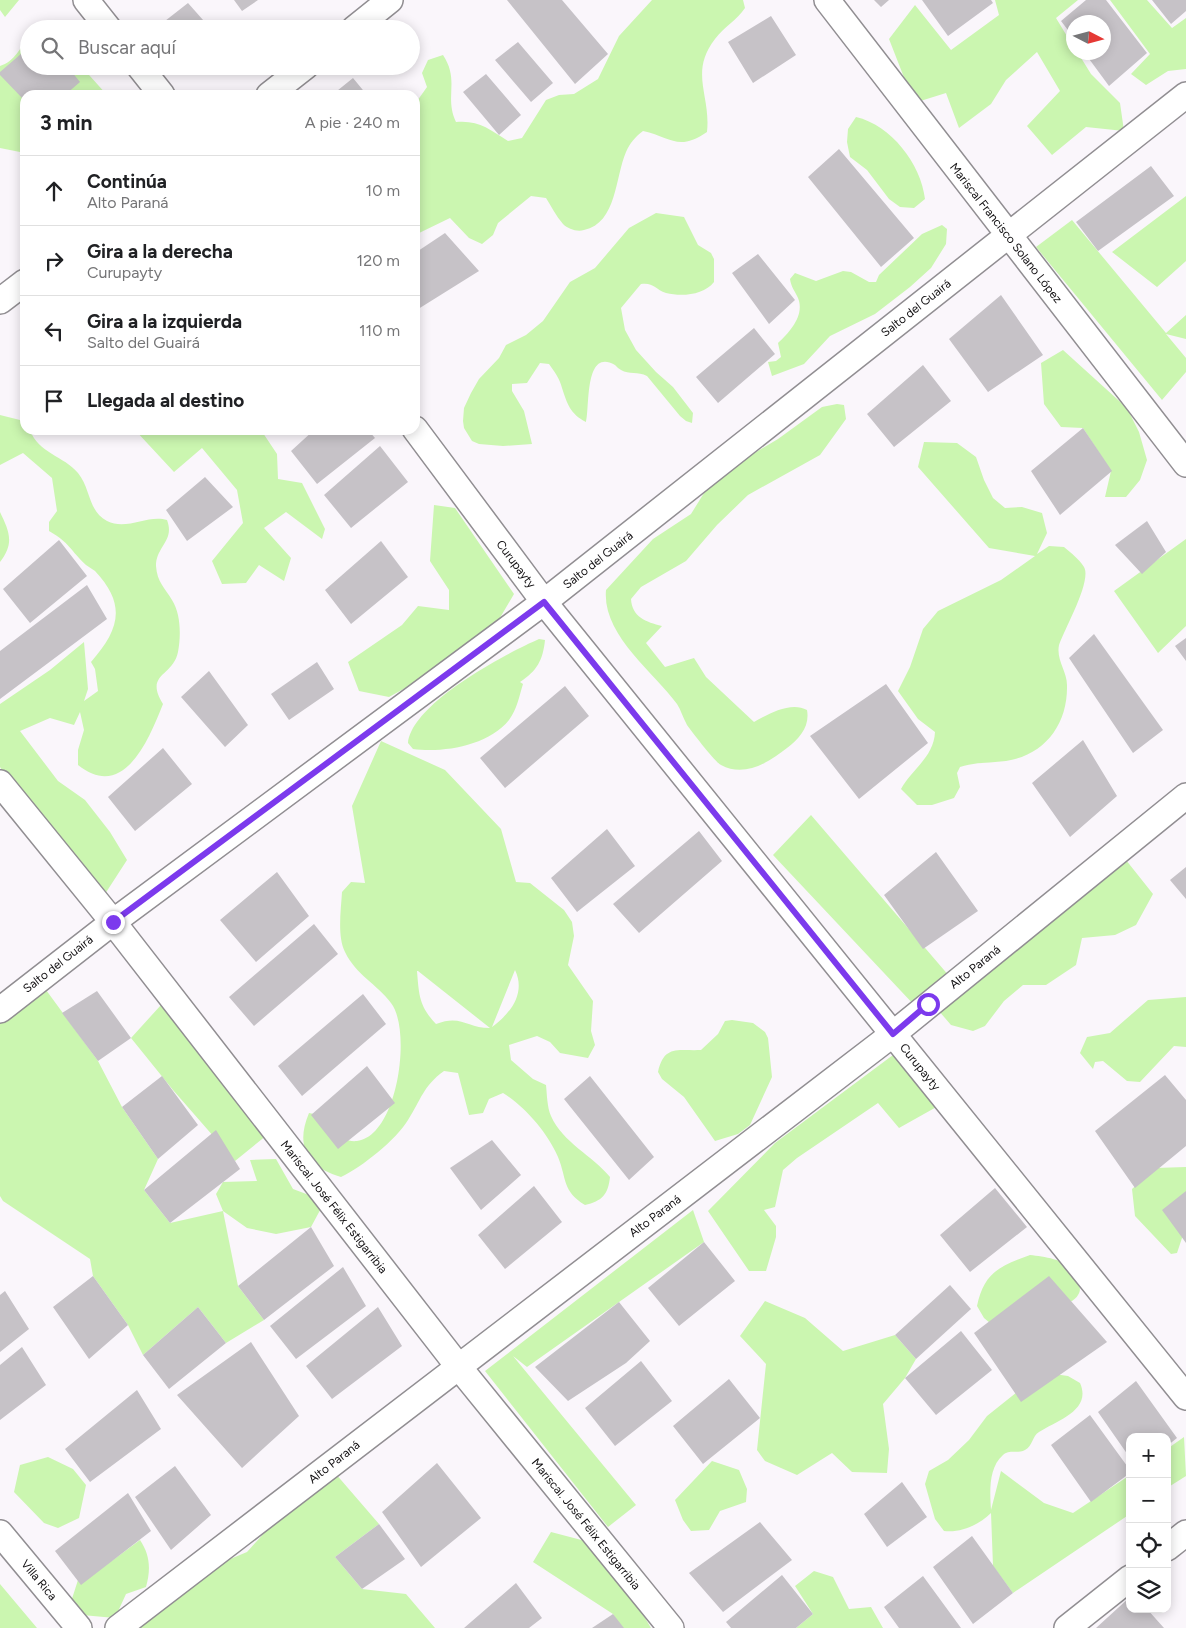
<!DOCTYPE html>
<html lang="es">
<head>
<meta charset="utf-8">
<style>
  body { margin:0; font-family:Figtree,sans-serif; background:#f6f6f6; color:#202124 }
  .controls { position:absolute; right:15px; bottom:15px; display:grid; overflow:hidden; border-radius:10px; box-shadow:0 2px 12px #0003 }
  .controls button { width:45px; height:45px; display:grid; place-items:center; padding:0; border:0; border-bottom:1px solid #e0e0e0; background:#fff; color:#202124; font:25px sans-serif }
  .compass { position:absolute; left:1066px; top:15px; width:45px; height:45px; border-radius:50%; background:#fff; box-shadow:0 2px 12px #0003; rotate:96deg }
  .stop { position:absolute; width:15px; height:15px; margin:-11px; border:4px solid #7c3aed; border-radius:50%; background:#fff }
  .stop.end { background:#7c3aed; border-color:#fff; box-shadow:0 1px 5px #0008 }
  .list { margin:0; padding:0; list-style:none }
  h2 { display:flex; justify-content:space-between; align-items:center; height:65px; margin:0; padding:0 20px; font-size:21px }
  h2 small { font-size:16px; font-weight:400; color:#757577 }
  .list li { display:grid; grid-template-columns:32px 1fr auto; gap:15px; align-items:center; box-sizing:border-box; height:70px; padding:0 20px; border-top:1px solid #e0e0e0 }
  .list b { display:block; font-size:19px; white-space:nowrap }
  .list p { margin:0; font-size:16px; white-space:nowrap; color:#757577 }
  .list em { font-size:16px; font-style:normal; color:#757577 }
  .icon { flex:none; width:28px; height:28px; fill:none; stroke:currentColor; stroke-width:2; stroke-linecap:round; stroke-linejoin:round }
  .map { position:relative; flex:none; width:1186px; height:1628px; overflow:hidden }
  .search { position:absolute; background:#fff; box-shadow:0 2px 12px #0003; left:20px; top:20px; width:400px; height:55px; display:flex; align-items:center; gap:12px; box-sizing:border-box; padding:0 18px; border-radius:28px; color:#757577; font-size:19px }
  .panel { position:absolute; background:#fff; box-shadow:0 2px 12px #0003; left:20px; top:90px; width:400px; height:345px; border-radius:15px }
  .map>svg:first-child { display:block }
  .green { fill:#cbf6b0; fill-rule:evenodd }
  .building { fill:#c6c2c7 }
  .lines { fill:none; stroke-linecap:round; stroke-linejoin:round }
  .minor-casing { stroke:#918e92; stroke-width:28 }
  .minor { stroke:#fff; stroke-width:25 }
  .route { stroke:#7c3aed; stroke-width:6 }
  .labels { text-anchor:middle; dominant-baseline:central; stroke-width:4; stroke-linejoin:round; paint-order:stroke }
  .street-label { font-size:12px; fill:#100e10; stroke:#fff }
</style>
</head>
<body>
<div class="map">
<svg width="1186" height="1628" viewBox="0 0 1186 1628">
  <rect width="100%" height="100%" fill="#faf6fb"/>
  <path class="green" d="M0,0H19L5,17L0,10Z
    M652,0H743L745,8C737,20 724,27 715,39C689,73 711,95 707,132C678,152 671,137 643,131C635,137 630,143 626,152C615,177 617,223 584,230C577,232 568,229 563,224C556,216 551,206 546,198L531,196L498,223L493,235L482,244L469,238L450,218L415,235V104L427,87L422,73L428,60L443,55C460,81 444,96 456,122C479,120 489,129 508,141L522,138L546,100L559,95L574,94L598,79L619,36Z
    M995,0H1078L1056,18L1073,46L1074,52L1078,53L1091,74L1120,103L1124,131L1086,127L1052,155L1027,126L1060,91L1037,52L1006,80L991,104L959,128L946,93L914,103L889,39L915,5L951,50L999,15Z
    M1110,0H1147L1172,28L1186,18V69L1168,71L1146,85L1131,74L1150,54Z
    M29,36V66H81L107,95H25V153L0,148V66C14,62 21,47 29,36Z
    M856,117C891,125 921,164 925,199L914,208L900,207L889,199L867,170L850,157L847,142L848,129Z
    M1186,196V261L1157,287L1112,252Z
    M656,213L684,217L698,245L711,253L714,259V282C704,295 682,297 666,293C655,289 653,282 641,284L621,308L625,330L636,350L656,372L673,387L693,413L692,423L686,421L680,416L647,376C638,371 629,375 621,370C619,369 617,367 615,365C584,347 590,408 586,422C570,414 567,403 562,388C560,379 554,371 549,364L540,363L527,383L512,384V391L524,411L532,444L503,446L479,444L472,441L464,428L463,421L464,408L471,393L479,379L499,358L506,345L526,335L543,321L570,282L595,268L629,228Z
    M1072,220L1166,333L1186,315V339L1166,334L1186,358V372L1162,400L1036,247Z
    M942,225L947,229L946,244L931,268L910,287L875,314L830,336L804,364L772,376L768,362L776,361L781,357L778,343C790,332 805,315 798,298C795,291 791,287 790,279L795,273L816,281L843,271L851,272L869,282H876L879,275L922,234Z
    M1063,350L1127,408L1139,432L1147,460L1140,480L1126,497H1105L1111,471L1083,428L1061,427L1044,404L1041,363Z
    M837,404L844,405L846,419L820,455L748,495L717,525L686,561L641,587L631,599C632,617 646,622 662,626L646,643L665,667L694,658L706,677L754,722C768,714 791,701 807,710C810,726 800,738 787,748C769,762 745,778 721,765C715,762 692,732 687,725C683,718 681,710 677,704C654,672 602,635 606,590L653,539L691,514L709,485L722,477L736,460L751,455L778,439L822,407Z
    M0,415L24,421L25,430H30C38,453 64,456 78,473C91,489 88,511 107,521C127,531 148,514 167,520C175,541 156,546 156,566C157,582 165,588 172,600C181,614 181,636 178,652C173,677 144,673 163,704C149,739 124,802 78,765V750L84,730L80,712L74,725L50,718L20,731L58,781L85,800L110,832L127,860L105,894L24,804L0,767V704L50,670L84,642L88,689L84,701L98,691L95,669L91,662C118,631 128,606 95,571C92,569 89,567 86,565C70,550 70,543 49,531V522L57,511L52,478L23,453L0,465Z
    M135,430H261L277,454L278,479L302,483L325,529L322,539L286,512L264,528L291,558L284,581L259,565L246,583L222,584L212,561L243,523L237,490L202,448L174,472Z
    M924,442L957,443L976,457L984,480L993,498L1005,508L1022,507L1042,513L1047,533L1037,554L1049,546L1064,547C1071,553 1079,559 1084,567C1092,581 1065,628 1059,645C1056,660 1067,671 1067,685C1068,724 1045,755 1006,761C991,763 975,762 960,767L957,773L960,787L954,798L932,805H917L901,789C912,769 934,757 935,732L918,719L898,691L910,667L923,629L938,611L1001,580L1035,556L989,548L918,467Z
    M434,505L455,508L514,594L494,628L427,676L389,697L359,691L348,662L402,625L418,606L449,610V590L430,561Z
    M0,512C9,531 15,543 0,562Z
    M1186,539V626L1158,653L1114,591Z
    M539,639L545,640C543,660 537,671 520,682L523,684C519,697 517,709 509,720C488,746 443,753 413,749L408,743C412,703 505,654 539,639Z
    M381,741L445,770L501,829L516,882L530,883L564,910L572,922L574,936L568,965L593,1001L591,1031L595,1045L588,1058L560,1053L550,1042L537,1036L509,1045L511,1060L533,1079L546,1085C547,1094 547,1107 551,1116C563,1143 592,1155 610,1177C608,1195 602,1201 585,1205C562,1191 567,1179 558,1157C547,1132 525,1107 503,1093L489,1099L483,1113L469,1115L458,1073L444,1071C423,1086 421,1100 408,1120C396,1140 362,1167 341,1177C307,1167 295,1146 309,1113C314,1114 320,1115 324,1118C335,1126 340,1143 357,1141C398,1136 412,1030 391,1003C377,984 356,975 345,952C337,936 341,910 342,892L351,882L365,883L352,806ZM515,970C526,993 511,1013 492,1027ZM417,971H418L490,1028C467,1028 461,1014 436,1024C419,1006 419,995 417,971Z
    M811,815L950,977L916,1007L773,855Z
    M1122,855L1153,894L1136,925L1115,935L1082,938L1076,965L1046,985H1023L1004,1001L985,1026L973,1031L951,1025L932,1003Z
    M38,979L98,1061L122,1107L158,1159L144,1190L170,1223L223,1211L216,1194L223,1182L257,1181L250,1160L276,1159L293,1189L325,1201L311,1227L276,1234L247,1228L223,1211L238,1286L264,1320L226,1343L198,1307L143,1355L128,1325L93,1276L90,1259L3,1201L0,1196V1009Z
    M171,994L277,1127L235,1161L173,1090L131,1038Z
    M1186,997V1047L1174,1046L1140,1082L1127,1081L1103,1061L1095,1062L1093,1069L1080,1053L1087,1037L1110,1033L1148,1000Z
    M732,1020L753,1023L765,1032L768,1038L772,1077L750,1125L738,1134L715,1141L684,1097L662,1079L658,1072C664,1045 677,1051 701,1050L718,1034L725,1021Z
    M893,1055L940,1105L899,1128L878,1103L797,1158L783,1170L775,1207L764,1210L776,1226V1237L766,1271H749L708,1211L775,1143Z
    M1186,1167V1226L1177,1253L1171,1254L1135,1216L1132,1189L1155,1168Z
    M693,1210L704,1242L527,1367L513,1356L636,1505L608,1527L485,1371Z
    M1030,1255C1046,1257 1069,1259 1076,1277C1079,1284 1082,1289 1078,1295C1071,1309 1012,1322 996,1328L984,1318L977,1306C984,1273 999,1266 1030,1255Z
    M765,1301L805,1318L843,1351L895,1335L916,1359L905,1378L883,1404L889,1449L887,1473L852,1472L832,1453L797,1475L765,1461L757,1450L766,1364L740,1336Z
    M1054,1374L1068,1376L1080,1383C1092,1410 1058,1420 1039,1432C1032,1436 1033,1446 1025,1450C1018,1454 1009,1449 1003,1455C988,1468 990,1493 991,1510L1001,1471L1044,1503L1073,1513L1130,1475V1514L1013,1593L993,1566L991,1513C979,1525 961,1533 944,1531L935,1519L925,1484L929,1471L948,1460L969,1440L987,1416L1022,1388Z
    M1184,1437L1186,1476L1167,1488V1449Z
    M48,1457L73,1469L86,1485L79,1518L58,1528L44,1523L14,1492L20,1465Z
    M712,1461L739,1470L747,1489L746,1502L720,1511L709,1530L691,1531L683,1520L675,1500Z
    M335,1473L379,1524L335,1557L362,1589L406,1594L435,1628H134L180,1580L247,1552L286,1509Z
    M551,1532L589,1542L614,1578L635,1601L651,1628H621L613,1614L533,1562Z
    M140,1540C150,1555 151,1569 146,1587L126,1594L115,1618L82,1615L70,1605L78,1580L113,1560Z
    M814,1571L833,1577L849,1609L871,1607L883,1628H796L813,1614L795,1586Z
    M0,1584L37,1628H0Z"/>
  <path class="building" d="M234,0H258L242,11Z
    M507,0H562L608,54L575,84Z
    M874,0H889L881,7Z
    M922,0H991L993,3L948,36Z
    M1086,0H1106L1147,53L1109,86L1084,52H1104V22H1074V38L1061,21Z
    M1152,0H1186V11L1171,24Z
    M188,3L211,29H172L165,21Z
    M771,16L796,55L753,83L728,42Z
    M518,42L553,83L531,102L495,60Z
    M29,47V66H67L80,82L65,95H25V101L0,75V72Z
    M486,74L521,115L499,135L463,92Z
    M353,78L367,95H332Z
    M839,149L914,238L881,267L808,177Z
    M1151,166L1174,196L1098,251L1076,222Z
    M445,233L479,271L415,311V253Z
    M758,254L795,300L769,324L732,273Z
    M1001,295L1043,355L988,392L949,339Z
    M754,328L775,354L718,403L696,377Z
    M923,365L951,401L894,447L867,414Z
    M1083,428L1112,471L1060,515L1031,471Z
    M314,430H368L375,438L317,484L291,451Z
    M380,446L408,482L351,528L324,495Z
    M205,477L233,507L187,541L166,510Z
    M1147,521L1166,552L1142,574L1115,545Z
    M59,540L87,576L30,623L3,589Z
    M381,541L408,577L351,624L325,590Z
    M87,585L107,619L0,699V651Z
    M1094,634L1163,730L1133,753L1069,658Z
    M1186,638V661L1175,646Z
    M317,662L334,689L289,720L271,694Z
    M209,671L248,725L225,747L181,697Z
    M886,684L928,743L859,799L810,736Z
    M565,686L589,716L505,788L480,758Z
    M1083,740L1117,796L1070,837L1032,783Z
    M163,748L192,784L135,831L108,797Z
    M607,829L635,866L577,912L551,878Z
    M699,831L722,861L639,933L613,904Z
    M936,852L978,911L923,949L884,895Z
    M1186,867V899L1170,880Z
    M277,872L309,916L256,962L220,920Z
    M314,924L338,954L254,1026L229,997Z
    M97,991L131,1038L98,1061L62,1013Z
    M363,994L386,1024L302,1096L278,1066Z
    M367,1066L395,1103L338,1149L311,1115Z
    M1165,1075L1186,1100V1146L1135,1188L1095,1131Z
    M162,1076L198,1125L158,1159L122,1107Z
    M590,1076L654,1157L629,1180L564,1099Z
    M216,1130L240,1169L170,1223L144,1190Z
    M492,1140L521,1175L481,1210L450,1168Z
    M534,1186L562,1222L505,1269L478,1235Z
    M995,1188L1027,1227L970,1272L940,1235Z
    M1186,1191V1243L1162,1210Z
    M311,1227L334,1266L264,1320L238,1286Z
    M704,1242L735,1281L679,1326L648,1288Z
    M343,1267L366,1306L296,1359L270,1326Z
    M93,1276L128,1325L89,1359L53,1307Z
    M1049,1276L1107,1342L1021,1402L974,1333Z
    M950,1285L971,1309L916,1359L895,1335Z
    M5,1291L29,1329L0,1352V1295Z
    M619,1302L650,1341L626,1363L568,1401L535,1367Z
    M198,1307L226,1343L169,1389L143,1355Z
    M378,1307L402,1346L332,1399L306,1366Z
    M961,1331L992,1370L936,1415L905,1378Z
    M251,1342L299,1416L242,1468L177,1395Z
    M22,1347L46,1385L0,1420V1365Z
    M641,1361L672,1401L615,1446L585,1408Z
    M729,1379L760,1418L703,1464L673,1426Z
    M1136,1381L1177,1438L1167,1446V1437H1130V1458L1098,1412Z
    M137,1390L161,1429L90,1482L65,1449Z
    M1090,1415L1130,1470V1473L1091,1502L1051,1445Z
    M437,1463L481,1518L421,1567L382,1512Z
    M175,1466L211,1515L171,1550L135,1497Z
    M902,1482L927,1517L887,1547L864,1514Z
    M128,1493L151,1531L81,1585L55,1551Z
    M760,1522L792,1560L723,1612L689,1573Z
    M379,1524L405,1559L362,1589L335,1557Z
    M972,1536L1013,1593L973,1624L933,1567Z
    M782,1575L813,1614L796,1628H731L726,1622Z
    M923,1576L961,1628H899L884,1607Z
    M516,1583L542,1618L529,1628H464Z
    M1130,1597V1609H1147L1164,1628H1096Z
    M613,1614L624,1628H592Z"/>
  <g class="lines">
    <g class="minor-casing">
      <path id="minor" d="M86,0L109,29
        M827,0L1186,464
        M354,29L390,0
        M139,66L162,95
        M269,95L306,66
        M0,301L25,282
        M415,429L544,602L1186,1397
        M0,783L113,922L458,1366L671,1628
        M0,1010L113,922L544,602L1186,95
        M0,1533L79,1628
        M1167,1548L1186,1533
        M118,1628L893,1034L1186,796
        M1067,1628L1130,1578"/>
    </g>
    <use href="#minor" class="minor"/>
  </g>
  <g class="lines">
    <path class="route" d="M113,922L544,602L893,1034L928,1004"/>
  </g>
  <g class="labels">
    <g class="street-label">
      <text transform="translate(1006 233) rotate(52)">Mariscal Francisco Solano López</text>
      <text transform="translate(916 308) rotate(-38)">Salto del Guairá</text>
      <text transform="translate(598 560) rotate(-38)">Salto del Guairá</text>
      <text transform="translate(516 564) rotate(53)">Curupayty</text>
      <text transform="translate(58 964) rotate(-38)">Salto del Guairá</text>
      <text transform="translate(975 967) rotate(-39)">Alto Paraná</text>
      <text transform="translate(920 1067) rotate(51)">Curupayty</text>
      <text transform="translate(334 1207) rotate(52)">Mariscal. José Félix Estigarribia</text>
      <text transform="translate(655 1216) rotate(-37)">Alto Paraná</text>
      <text transform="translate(334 1462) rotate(-38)">Alto Paraná</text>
      <text transform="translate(586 1524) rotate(51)">Mariscal. José Félix Estigarribia</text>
      <text transform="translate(39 1580) rotate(50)">Villa Rica</text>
    </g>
  </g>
</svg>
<div class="controls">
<button>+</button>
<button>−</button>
<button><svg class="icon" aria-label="locate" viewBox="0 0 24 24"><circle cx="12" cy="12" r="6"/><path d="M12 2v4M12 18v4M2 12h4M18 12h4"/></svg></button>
<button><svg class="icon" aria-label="layers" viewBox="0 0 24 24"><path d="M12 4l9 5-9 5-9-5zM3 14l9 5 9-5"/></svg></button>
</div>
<svg class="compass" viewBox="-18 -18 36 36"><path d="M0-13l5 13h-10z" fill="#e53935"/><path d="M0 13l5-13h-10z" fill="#757577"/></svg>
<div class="stop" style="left:928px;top:1004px"></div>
<div class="stop end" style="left:113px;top:922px"></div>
<div class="search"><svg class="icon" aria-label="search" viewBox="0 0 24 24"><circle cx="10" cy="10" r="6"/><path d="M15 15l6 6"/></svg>Buscar aquí</div>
<section class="panel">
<h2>3 min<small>A pie · 240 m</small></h2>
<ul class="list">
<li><svg class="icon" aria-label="ahead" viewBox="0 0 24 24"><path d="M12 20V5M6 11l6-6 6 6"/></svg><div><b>Continúa</b><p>Alto Paraná</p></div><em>10 m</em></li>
<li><svg class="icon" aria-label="right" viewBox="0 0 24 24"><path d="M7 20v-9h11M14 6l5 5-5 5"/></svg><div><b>Gira a la derecha</b><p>Curupayty</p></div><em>120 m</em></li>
<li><svg class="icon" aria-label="left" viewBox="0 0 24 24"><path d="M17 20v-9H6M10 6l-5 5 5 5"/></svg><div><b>Gira a la izquierda</b><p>Salto del Guairá</p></div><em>110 m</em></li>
<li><svg class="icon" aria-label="arrive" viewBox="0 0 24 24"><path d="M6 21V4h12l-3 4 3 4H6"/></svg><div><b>Llegada al destino</b></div></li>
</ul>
</section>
</div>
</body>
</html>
